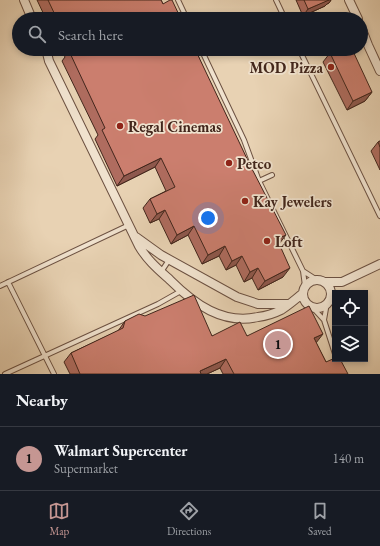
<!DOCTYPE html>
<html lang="en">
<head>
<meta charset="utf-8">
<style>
  body { margin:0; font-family:"EB Garamond",serif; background:#20242c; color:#f1f3f6 }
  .controls { position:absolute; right:12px; bottom:12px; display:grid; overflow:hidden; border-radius:0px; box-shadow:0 2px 6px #0003 }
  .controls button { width:36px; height:36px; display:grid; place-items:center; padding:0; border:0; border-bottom:1px solid #363941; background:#171b24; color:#f1f3f6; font:20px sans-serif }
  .you { position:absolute; left:208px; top:218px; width:14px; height:14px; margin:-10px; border:3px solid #fff; border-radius:50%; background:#1a73e8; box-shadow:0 0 0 6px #1a73e833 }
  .badge { display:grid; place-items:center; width:26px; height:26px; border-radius:50%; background:#c59692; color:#111; font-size:13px; font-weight:700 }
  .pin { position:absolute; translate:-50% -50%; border:2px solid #fff; box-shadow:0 1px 4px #0006 }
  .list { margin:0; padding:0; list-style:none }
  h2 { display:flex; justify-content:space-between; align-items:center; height:52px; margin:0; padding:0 16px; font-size:17px }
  h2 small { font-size:13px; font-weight:400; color:#9ea1a6 }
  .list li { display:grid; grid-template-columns:26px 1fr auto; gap:12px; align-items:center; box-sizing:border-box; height:64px; padding:0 16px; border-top:1px solid #363941 }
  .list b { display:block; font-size:15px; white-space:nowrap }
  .list p { margin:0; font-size:13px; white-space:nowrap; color:#9ea1a6 }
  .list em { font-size:13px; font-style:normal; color:#9ea1a6 }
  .icon { flex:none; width:22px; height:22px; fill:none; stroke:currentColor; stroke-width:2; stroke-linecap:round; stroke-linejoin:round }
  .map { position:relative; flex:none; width:380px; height:374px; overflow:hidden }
  .search { position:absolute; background:#171b24; box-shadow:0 2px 6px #0003; left:12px; right:12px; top:12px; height:44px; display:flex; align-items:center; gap:10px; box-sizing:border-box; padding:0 14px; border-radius:22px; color:#9ea1a6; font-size:15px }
  .sheet { height:116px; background:#171b24 }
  nav { display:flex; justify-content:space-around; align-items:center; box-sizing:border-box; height:56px; border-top:1px solid #363941; background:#171b24; font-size:11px; color:#9ea1a6 }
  nav a { display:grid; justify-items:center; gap:2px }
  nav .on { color:#c59692 }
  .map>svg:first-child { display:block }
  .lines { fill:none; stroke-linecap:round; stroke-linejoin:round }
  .lane-casing { stroke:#6c5142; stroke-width:6 }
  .street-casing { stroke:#6c5142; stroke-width:10 }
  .lane { stroke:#f0e2ce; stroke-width:4 }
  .street { stroke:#f0e2ce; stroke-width:8 }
  .wall { fill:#af6c5f; stroke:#42261c }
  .shaded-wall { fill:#8e584d; stroke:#42261c }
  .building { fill:#cb7e6e; stroke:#42261c }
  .poi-dot { fill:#8f2418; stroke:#f0e2ce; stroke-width:1.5 }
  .labels { text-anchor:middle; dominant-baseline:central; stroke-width:3.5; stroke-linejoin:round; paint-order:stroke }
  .poi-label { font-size:15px; font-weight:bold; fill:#42261c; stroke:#f0e2ce; text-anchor:start }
</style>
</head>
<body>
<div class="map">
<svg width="380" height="374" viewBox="0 0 380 374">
  <rect width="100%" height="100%" fill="#e8d2b3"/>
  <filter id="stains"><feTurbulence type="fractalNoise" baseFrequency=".005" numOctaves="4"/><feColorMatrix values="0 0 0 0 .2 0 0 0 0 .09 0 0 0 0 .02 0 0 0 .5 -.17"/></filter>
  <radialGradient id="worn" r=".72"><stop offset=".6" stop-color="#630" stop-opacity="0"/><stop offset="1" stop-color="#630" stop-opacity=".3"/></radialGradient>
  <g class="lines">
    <g class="lane-casing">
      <path id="lane" d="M178,0L187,19
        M276,0L285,19
        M201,49L244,140L259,181
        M299,49L380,216
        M272,175L259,181L303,271L305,286
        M303,271L317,280
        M161,272L169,260
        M8,282L54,374
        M0,286L129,225
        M312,307L324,320L335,354
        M324,320L327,303
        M5,374L158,304L181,291"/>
    </g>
    <g class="street-casing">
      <path id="street" d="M24,0L32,19
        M349,0L358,19
        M361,27L368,45L380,71
        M46,49L49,61L139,246C147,260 159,270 170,280C194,304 223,325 258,317C266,316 275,313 281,310C289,305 296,299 303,293
        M136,237L161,255L237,297L258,304H288
        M303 294a14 14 0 1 1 28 0a14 14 0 1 1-28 0Z
        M325,282H342L380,264"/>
    </g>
    <use href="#lane" class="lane"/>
    <use href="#street" class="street"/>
  </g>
  <path class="wall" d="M37,0H161L163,4L181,19H46Z
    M296,0H331L329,3L327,4L325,6L303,16Z
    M61,49H195L279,244L283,277L258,290L252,278L244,282L236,265L226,270L219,256L202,264L188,235L171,244L159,219L150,223L143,208L150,199L166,191L155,167L117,186L95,139L98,135L62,61L65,57Z
    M330,53L372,92L365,101L347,110L323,62Z
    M380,141V170L371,151L378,142Z
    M125,321L212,336H247L316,343L326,362L348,374H223L220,368L207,374H70L64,362L71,353L118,331Z"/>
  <path class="shaded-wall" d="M328,0H331L329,3L327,4L325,6L303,16L308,9Z
    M372,92L365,101L347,110L353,101Z
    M161,158L155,167L117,186L124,176Z
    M165,210L159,219L150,223L157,214Z
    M194,226L188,235L171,244L177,235Z
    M286,235L279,244L277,239Z
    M225,246L219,256L202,264L208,255Z
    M242,256L236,265L226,270L232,261Z
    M258,268L252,278L244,282L250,272Z
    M290,268L283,277L258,290L265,281Z
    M323,334L316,343L314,338Z
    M226,359L220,368L207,374H198L200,371Z"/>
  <path class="building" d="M48,0H161L163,4L170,0H172L181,19H57Z
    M304,0H329L308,9Z
    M70,49H195L250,165L286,235L277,239L290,268L265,281L258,268L250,272L242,256L232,261L225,246L208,255L194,226L177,235L165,210L157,214L150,199L175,187L161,158L124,176L102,130L105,128L69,51Z
    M339,49H352L372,92L353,101L330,53Z
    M380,141V147L378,142Z
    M194,295L212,336L240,322L247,336L309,306L323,334L314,338L326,362L335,358V359H340L348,374H234L226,359L200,371L201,374H80L71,353L123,328L125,321L139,314L145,316Z"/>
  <g class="poi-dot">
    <circle cx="331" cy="67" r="4"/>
    <circle cx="120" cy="126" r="4"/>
    <circle cx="229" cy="163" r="4"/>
    <circle cx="245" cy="201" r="4"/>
    <circle cx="267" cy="241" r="4"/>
  </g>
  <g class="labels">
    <g class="poi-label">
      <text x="323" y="67" text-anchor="end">MOD Pizza</text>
      <text x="128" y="126">Regal Cinemas</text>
      <text x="237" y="163">Petco</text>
      <text x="253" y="201">Kay Jewelers</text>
      <text x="275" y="241">Loft</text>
    </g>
  </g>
  <rect width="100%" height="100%" filter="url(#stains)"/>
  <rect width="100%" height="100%" fill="url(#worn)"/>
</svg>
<div class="controls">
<button><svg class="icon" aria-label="locate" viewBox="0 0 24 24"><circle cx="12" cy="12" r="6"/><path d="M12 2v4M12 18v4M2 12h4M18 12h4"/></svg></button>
<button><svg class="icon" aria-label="layers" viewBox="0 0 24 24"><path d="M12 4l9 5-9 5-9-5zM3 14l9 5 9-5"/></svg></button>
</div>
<div class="you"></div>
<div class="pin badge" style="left:278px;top:344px">1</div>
<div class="search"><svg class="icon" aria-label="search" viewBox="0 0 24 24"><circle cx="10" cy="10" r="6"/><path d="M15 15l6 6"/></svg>Search here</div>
</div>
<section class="sheet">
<h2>Nearby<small></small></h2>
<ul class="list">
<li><span class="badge">1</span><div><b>Walmart Supercenter</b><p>Supermarket</p></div><em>140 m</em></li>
</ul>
</section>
<nav>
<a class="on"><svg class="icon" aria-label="map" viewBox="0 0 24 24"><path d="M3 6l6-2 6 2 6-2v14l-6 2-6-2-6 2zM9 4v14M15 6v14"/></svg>Map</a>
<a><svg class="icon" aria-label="directions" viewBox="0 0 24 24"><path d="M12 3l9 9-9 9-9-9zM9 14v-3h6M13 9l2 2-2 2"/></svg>Directions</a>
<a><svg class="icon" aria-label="saved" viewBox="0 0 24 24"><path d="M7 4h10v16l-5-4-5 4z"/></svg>Saved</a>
</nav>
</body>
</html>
